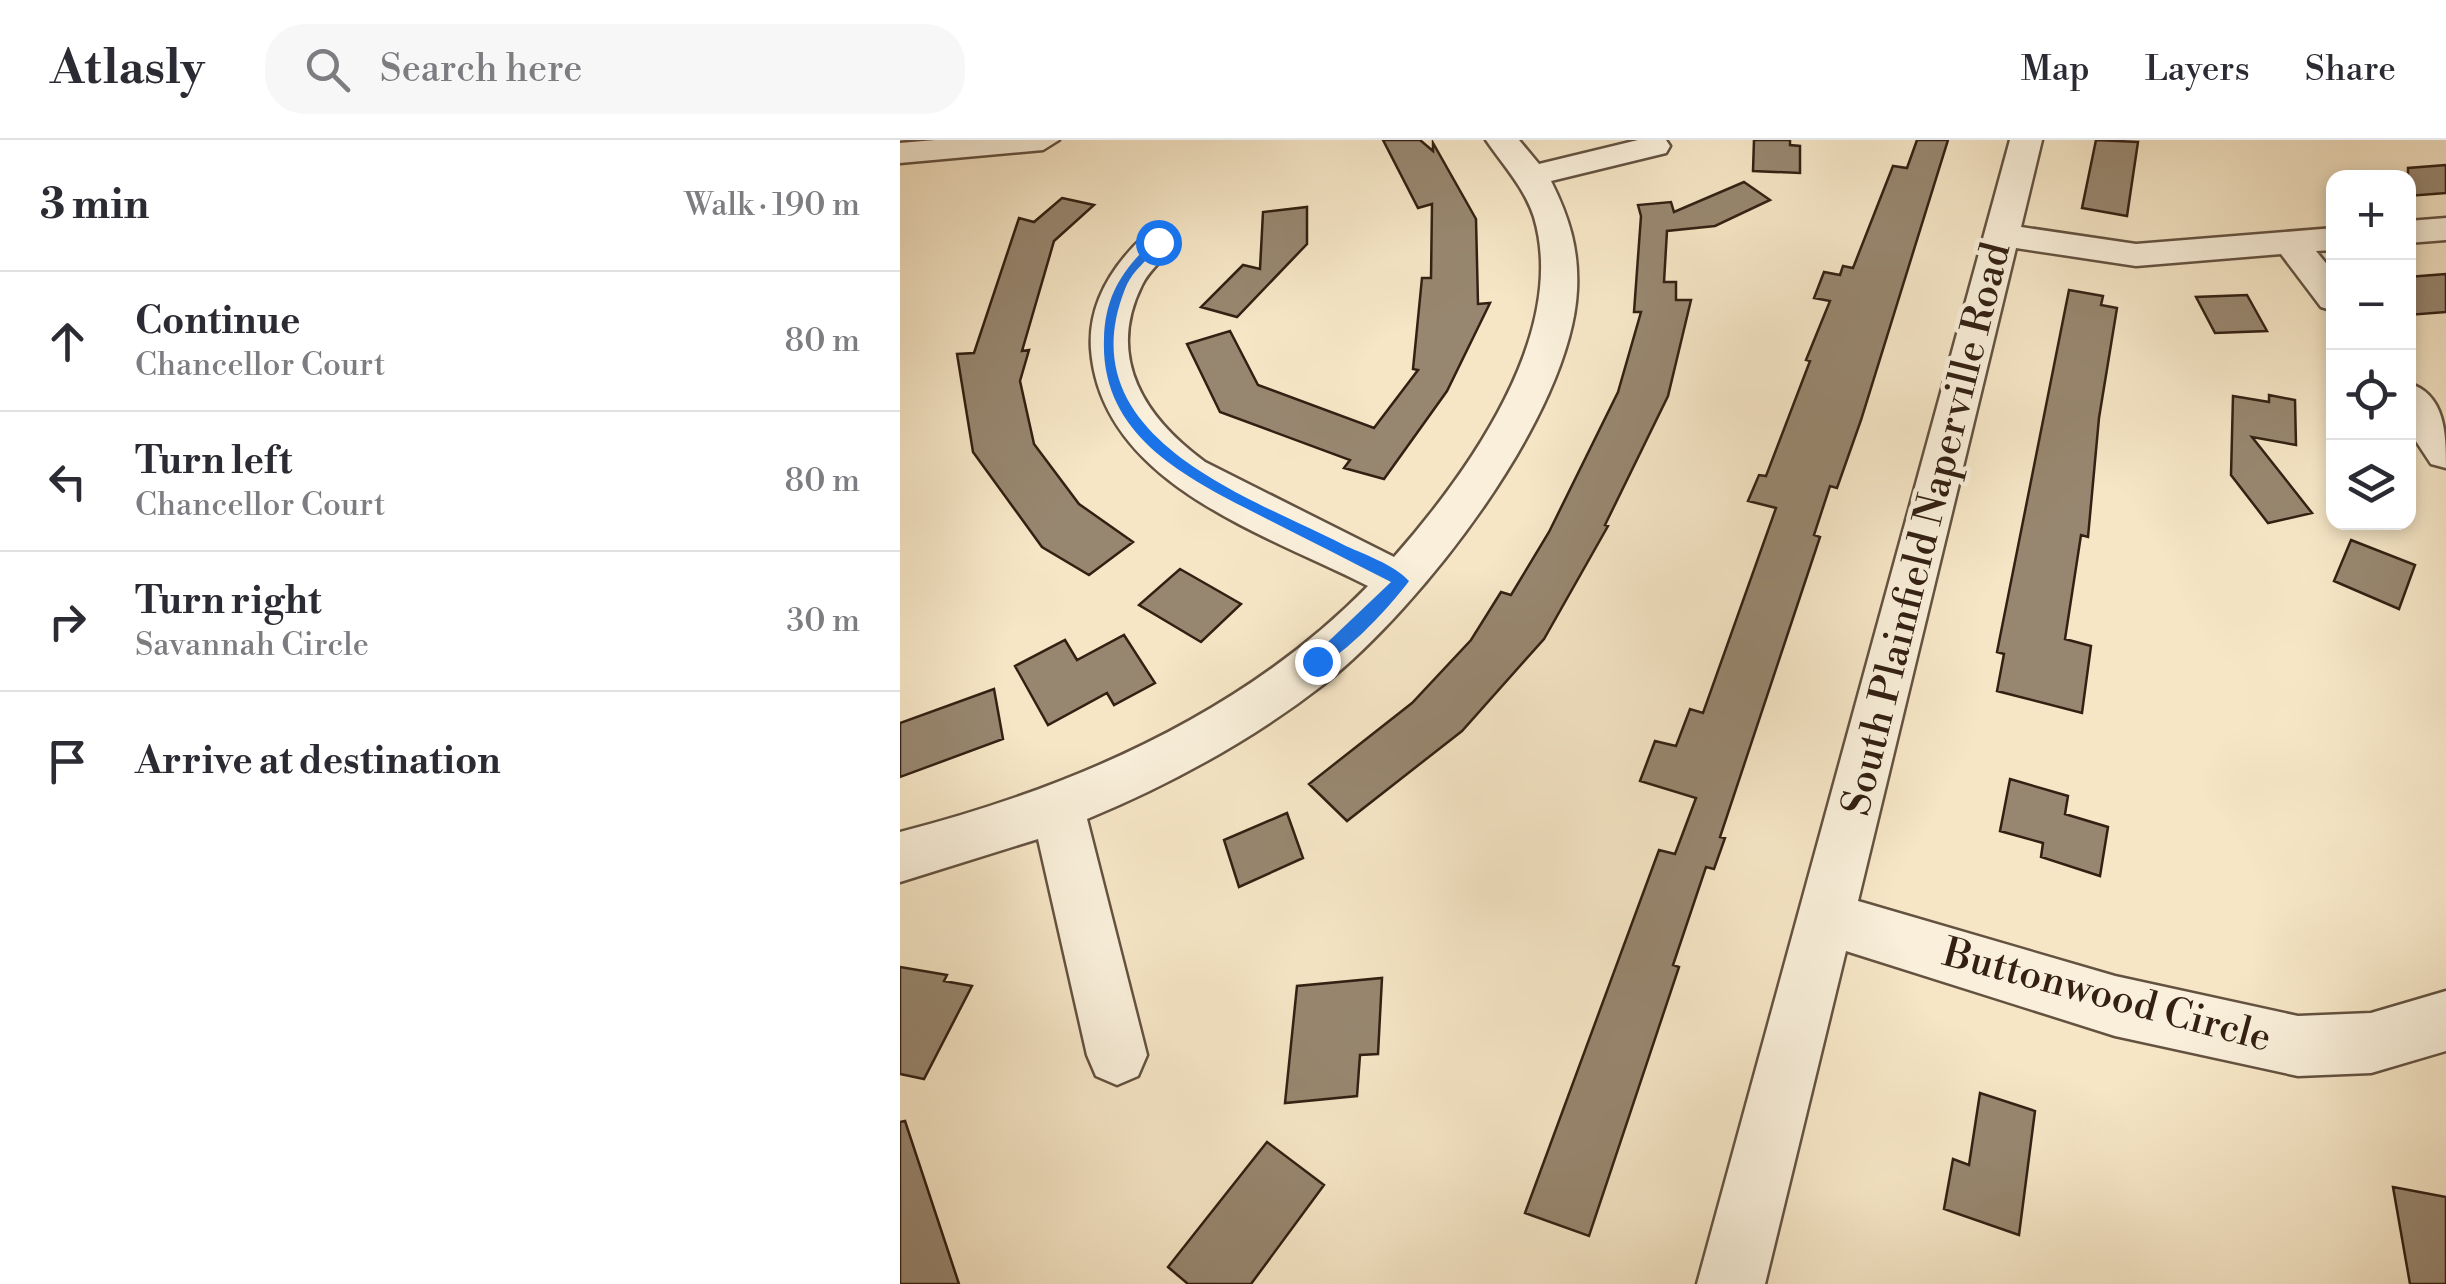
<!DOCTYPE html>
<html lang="en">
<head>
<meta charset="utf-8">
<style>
  body { margin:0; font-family:"Libre Bodoni",serif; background:#f7f7f7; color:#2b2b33 }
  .controls { position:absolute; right:30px; top:30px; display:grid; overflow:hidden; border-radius:20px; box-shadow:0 5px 15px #0003 }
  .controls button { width:90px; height:90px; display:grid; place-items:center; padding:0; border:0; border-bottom:2px solid #e1e1e2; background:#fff; color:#2b2b33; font:50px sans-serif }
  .stop { position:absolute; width:30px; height:30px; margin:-22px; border:8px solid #1a73e8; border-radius:50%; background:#fff }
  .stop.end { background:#1a73e8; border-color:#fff; box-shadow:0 2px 10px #0008 }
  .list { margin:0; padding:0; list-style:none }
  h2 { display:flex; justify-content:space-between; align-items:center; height:130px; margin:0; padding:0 40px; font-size:42px }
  h2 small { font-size:32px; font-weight:400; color:#7c7c81 }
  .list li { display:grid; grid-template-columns:65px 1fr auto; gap:30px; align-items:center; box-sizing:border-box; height:140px; padding:0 40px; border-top:2px solid #e1e1e2 }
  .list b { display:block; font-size:38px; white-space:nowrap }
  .list p { margin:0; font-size:32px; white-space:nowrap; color:#7c7c81 }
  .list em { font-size:32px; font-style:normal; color:#7c7c81 }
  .icon { flex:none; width:55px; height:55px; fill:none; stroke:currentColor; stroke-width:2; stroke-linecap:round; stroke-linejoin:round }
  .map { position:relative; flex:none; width:1546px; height:1144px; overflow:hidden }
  header { display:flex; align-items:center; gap:60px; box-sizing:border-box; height:140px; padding:0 50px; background:#fff; border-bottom:2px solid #e1e1e2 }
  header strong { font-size:48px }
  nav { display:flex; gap:55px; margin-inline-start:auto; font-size:35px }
  .search { width:700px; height:90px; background:#f7f7f7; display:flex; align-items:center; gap:25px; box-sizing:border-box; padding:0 35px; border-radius:40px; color:#7c7c81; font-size:38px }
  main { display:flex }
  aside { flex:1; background:#fff }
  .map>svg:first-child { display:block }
  .building { fill:#988770; stroke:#332013; stroke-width:2.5 }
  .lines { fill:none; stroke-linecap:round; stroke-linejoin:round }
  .minor-casing { stroke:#645240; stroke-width:5 }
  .minor { fill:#f9efda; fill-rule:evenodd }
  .route { fill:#1a73e8 }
  .labels { text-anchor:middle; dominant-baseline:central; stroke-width:9; stroke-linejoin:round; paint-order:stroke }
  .street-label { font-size:40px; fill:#332013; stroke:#f9efda }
</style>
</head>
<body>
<header>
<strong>Atlasly</strong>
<div class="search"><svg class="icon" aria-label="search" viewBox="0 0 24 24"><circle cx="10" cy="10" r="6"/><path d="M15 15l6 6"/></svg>Search here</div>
<nav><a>Map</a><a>Layers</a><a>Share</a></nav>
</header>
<main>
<aside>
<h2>3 min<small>Walk · 190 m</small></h2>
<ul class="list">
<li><svg class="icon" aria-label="ahead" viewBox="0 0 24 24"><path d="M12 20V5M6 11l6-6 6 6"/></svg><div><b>Continue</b><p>Chancellor Court</p></div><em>80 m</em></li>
<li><svg class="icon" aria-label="left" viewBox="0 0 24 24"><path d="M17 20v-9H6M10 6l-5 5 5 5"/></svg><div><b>Turn left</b><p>Chancellor Court</p></div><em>80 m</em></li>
<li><svg class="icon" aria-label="right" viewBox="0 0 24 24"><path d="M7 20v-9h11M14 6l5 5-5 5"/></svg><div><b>Turn right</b><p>Savannah Circle</p></div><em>30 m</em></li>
<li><svg class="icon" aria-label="arrive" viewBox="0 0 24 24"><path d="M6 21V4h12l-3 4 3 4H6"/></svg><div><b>Arrive at destination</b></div></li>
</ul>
</aside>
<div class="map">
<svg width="1546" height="1144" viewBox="0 0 1546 1144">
  <rect width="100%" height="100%" fill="#f6e6c6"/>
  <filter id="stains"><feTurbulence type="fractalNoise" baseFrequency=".002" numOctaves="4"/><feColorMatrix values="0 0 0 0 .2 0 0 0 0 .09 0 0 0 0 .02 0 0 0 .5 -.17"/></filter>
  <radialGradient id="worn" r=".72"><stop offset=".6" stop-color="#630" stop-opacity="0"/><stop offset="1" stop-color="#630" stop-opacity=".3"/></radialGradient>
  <path class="building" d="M483,0H520L533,11V3L576,79L578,164L590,163L547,251L484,339L444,328L450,320L320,272L287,204L330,191L358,245L474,288L518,230L513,229L522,138H531L532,64L518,68Z
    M854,0H890V5L900,6V33L853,31Z
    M1017,0H1048L961,280L937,348L930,346L914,395L920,397L820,697L825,698L814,729L806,727L773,825L779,827L689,1096L625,1073L759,710L775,714L796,658L740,641L755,601L776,606L790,569L803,573L876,368L848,361L859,335L866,336L910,221L906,220L930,161L914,158L924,132L940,135L943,126L953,128L993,26L1007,28Z
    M1196,0L1238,2L1227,76L1182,68Z
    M1546,25V53L1508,56V28Z
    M844,42L870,60L815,86L767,91L764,142H776V160H791L768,256L705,385L708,386L644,499L562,591L447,681L409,644L512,563L571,500L601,452L611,455L649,392L718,252L741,172H734L741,76L738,65L771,62L774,72Z
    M162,58L194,65L154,101L122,211L129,210L120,241L134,304L179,364L233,402L189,435L142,407L73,312L57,214L74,213L119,78L134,82Z
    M407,67V104L337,177L301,167L343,125L360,129L363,72Z
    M1546,134V172L1508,175V137Z
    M1169,150L1203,156L1201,165L1217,168L1199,278L1188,397L1181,395L1165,499L1191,506L1182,573L1097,551L1104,514L1097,512Z
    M1347,155L1367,191L1315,193L1296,157Z
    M1369,255L1395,260L1396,305L1352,297L1412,373L1368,383L1331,335L1333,256L1369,262Z
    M1451,400L1515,425L1499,469L1434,441Z
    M280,429L341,464L301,502L239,465Z
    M224,495L255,543L214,565L207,553L148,585L115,526L165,500L177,520Z
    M94,549L103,599L0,637V583Z
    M1110,639L1168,656L1165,674L1208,687L1200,736L1141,717L1143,703L1100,691Z
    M387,673L403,718L339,747L324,700Z
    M0,827L47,835L44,841L72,846L24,939L0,934Z
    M482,838L478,914L460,915L457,956L385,963L397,846Z
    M1080,953L1135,971L1119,1095L1044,1069L1053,1019L1069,1025Z
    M5,981L59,1144H0V982Z
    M367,1002L424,1045L351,1144H288L268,1127Z
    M1493,1047L1546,1057V1144H1510Z"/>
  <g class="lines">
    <g class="minor-casing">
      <path id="minor" d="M35,0H159L143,10L0,23V3Z
        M586,0H619L639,24L738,0H766L770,6L766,13L651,41C669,77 679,109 677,150C671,276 520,468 424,544C352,600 271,644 187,679L247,915L238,936L217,945L196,936L187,915L138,699L0,742V692C172,648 343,574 468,446C366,394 201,344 191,209C188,163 213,125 245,95H271L276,103C266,118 250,128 242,145C205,219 246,279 305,322L494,417C567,334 669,194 634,77C624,47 603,25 586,0Z
        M1110,0H1142L1121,87L1236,104L1434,88V110L1416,111L1434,133V171L1421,167L1381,114L1236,126L1116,108L958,761L1215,836L1398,876L1471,873L1546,851V911L1471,933L1398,936L1215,896L946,811L865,1144H797Z
        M1546,78V100L1508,103V81Z
        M1508,243C1546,254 1546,295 1546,328L1531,324L1508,289Z"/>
    </g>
    <use href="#minor" class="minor"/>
  </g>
  <path class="route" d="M254,100L264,102C250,118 232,130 225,149C167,296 343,354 442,404C462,414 494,424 509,441C495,461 434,529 412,526V517L491,442C450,421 409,400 367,379C291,340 200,299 204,199C205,155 223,129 254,100Z"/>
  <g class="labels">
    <g class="street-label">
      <text transform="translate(1027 389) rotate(-76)">South Plainfield Naperville Road</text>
      <text transform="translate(1207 856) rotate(15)">Buttonwood Circle</text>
    </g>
  </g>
  <rect width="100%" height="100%" filter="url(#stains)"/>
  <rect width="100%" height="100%" fill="url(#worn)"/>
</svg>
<div class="controls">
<button>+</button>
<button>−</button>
<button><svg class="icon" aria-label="locate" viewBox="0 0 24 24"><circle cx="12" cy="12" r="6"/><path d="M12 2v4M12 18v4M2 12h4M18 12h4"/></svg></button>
<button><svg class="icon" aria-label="layers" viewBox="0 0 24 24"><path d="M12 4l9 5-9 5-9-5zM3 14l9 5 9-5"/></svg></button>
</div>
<div class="stop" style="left:258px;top:102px"></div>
<div class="stop end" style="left:417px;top:521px"></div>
</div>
</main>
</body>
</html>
